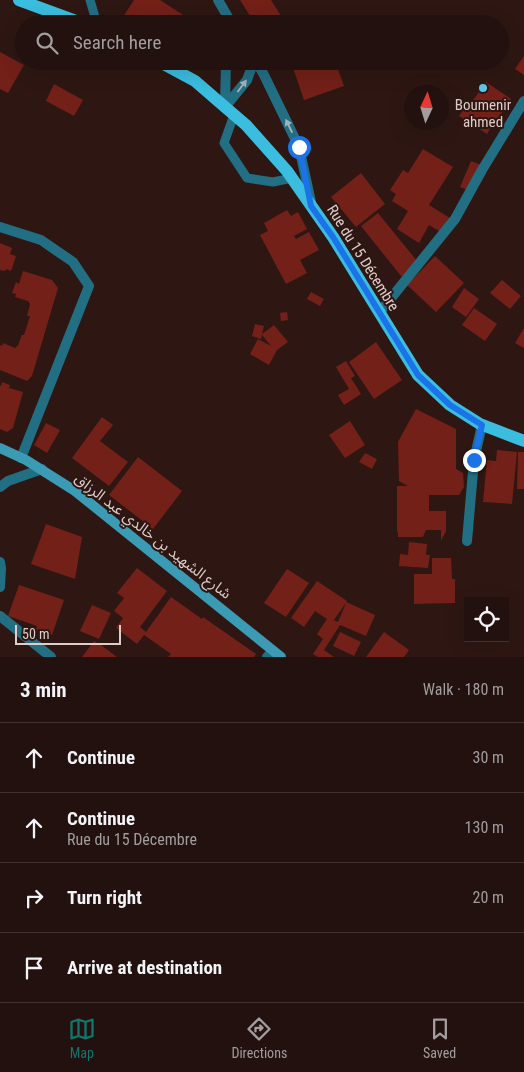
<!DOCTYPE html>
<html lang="en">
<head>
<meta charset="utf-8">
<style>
  body { margin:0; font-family:"Roboto Condensed","Noto Sans Arabic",sans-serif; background:#2a1a17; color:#f1f3f6 }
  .controls { position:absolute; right:15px; bottom:15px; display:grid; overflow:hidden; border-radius:0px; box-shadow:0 5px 20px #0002 }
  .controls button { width:45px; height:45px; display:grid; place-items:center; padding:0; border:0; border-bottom:1px solid #3f312e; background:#22110e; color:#f1f3f6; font:25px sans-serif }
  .compass { position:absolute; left:404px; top:85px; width:45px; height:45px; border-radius:50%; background:#22110e; box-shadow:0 5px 20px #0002; rotate:4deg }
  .scale { position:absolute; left:15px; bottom:12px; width:106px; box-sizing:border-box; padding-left:5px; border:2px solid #decdca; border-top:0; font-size:14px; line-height:18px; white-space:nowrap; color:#decdca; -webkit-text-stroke:4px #2e1713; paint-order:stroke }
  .stop { position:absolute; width:15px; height:15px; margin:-11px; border:4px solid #1a73e8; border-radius:50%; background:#fff }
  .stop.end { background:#1a73e8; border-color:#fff; box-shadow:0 1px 5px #0008 }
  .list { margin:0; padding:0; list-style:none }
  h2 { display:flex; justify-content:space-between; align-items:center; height:65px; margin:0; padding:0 20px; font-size:21px }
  h2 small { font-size:16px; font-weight:400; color:#a29d9e }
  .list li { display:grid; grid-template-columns:32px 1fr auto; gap:15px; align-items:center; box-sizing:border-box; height:70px; padding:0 20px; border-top:1px solid #3f312e }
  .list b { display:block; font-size:19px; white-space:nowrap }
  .list p { margin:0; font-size:16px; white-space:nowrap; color:#a29d9e }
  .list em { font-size:16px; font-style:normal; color:#a29d9e }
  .icon { flex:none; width:28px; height:28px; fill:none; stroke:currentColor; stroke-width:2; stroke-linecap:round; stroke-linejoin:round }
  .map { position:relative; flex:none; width:524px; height:657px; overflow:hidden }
  .search { position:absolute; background:#22110e; box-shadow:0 5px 20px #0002; left:15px; right:15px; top:15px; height:55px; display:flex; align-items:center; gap:12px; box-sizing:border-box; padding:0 18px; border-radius:28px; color:#a29d9e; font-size:19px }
  .sheet { height:345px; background:#22110e }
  nav { display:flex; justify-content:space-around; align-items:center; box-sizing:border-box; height:70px; border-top:1px solid #3f312e; background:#22110e; font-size:14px; color:#a29d9e }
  nav a { display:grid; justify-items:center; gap:2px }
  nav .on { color:#0f766e }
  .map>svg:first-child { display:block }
  .building { fill:#722018; fill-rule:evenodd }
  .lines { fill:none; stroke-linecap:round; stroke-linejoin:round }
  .service { stroke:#226f83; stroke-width:9 }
  .minor { stroke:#226f83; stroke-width:10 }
  .tertiary { stroke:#226f83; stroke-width:10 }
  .secondary { stroke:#3b9ab4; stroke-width:10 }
  .primary { stroke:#3abddf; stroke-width:12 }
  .oneway { fill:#a6b1b5 }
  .route { stroke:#1a73e8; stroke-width:6 }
  .poi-dot { fill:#5bc8e6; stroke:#2e1713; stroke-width:2 }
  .labels { text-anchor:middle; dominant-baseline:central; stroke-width:4; stroke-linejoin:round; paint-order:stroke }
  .poi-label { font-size:15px; fill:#decdca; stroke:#2e1713 }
  .street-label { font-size:15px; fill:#decdca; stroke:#2e1713 }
</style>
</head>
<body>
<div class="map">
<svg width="524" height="657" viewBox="0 0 524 657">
  <rect width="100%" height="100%" fill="#2e1713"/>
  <path class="building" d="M134,0H160L194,22L193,24H133L123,17Z
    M240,0H271L281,16L268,24H255Z
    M0,52L24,65L8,93L0,89Z
    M524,56V75L515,69Z
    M301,61H335L344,86L304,100L292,65Z
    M486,82L511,99L498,119L496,118L487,134L459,116L469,101L472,102Z
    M54,84L83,100L74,116L46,101Z
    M423,149L453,167L429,205L453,220L444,234L429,225L419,243L397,229L408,211L392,201L396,194L390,190L403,170L408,173Z
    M471,161L484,166L473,192L460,187Z
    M361,173L385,204L356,227L331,197Z
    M287,210L291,216L298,212L307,229L294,236L296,239L309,232L319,250L300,260L307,273L286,284L260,235L268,231L264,223Z
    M378,213L422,267L405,281L361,226Z
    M0,243L12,248L10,254L16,256L11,271L6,269L5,271L0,270Z
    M435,256L464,283L436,312L407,285Z
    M23,271L52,280L58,288L32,376L27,381L0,370V345L2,346L3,343L15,348L18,345L22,335H24L30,316H27L30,304L28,301L15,297L16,294L12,293L16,282L19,284Z
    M502,280L521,296L510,309L490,293Z
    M464,288L479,299L466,317L452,307Z
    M311,292L324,299L320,306L307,299Z
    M474,308L497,324L485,341L462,325Z
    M287,312L288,320L281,321L280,313Z
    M255,324L264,326L262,334L274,325L288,342L277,350L269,365L250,354L258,339L271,346L262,335L261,339L252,336Z
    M524,328V348L515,343Z
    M376,342L402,380L374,399L349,362Z
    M346,361L355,376L351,378L361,394L344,405L338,395L349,389L336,367Z
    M2,382L10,385L9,388L23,392L13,428L7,432L0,429V385L1,386Z
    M416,409L456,429V469L463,473L464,487L459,495H429V511H446V531L441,541V530H426L423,537H398V531L397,533V486H408L399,481L398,442Z
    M102,417L113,425L100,441L128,462L109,486L72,458Z
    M350,421L365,445L345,458L329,435Z
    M46,423L60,430L47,453L34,445Z
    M497,450L517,452L512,504L483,502L487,460L496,461Z
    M518,452H524V489H517Z
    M365,453L377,459L372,469L359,462Z
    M138,457L182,491L153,529L109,495Z
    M46,524L82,537L75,579L31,564Z
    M409,542L427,544L426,555H430L428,568L399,566L400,554L408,555Z
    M432,558H451L452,579H455V603L414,604V574H432Z
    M137,568L167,591L140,627L146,632L171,597L202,619L203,617L256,654L254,657H168L171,654L144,635L137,644L116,628L123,618L114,611L124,598L117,593Z
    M287,569L309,583L286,617L264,603Z
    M317,581L347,601L346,602L375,615L366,636L340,625L324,650L334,657H318L313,654L323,639L317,634L327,619L315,611L304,627L291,618ZM346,603L338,622L334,620Z
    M19,585L64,600L52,635L36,630L37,626L8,616Z
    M92,605L111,613L99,639L80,631Z
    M340,632L361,642L354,656L333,646Z
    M384,632L409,650L404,657H366Z
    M94,641L101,645L117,657H82Z"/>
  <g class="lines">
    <path class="service" d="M90,0L97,24
      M234,115L224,143L247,178L273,182L292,178"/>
    <path class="minor" d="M0,227L41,240L73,262L89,286L21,458
      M379,313L455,219L482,170L524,101
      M0,487L8,481L42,469
      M467,541L474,460L482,425
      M0,562L1,568L0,587
      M0,616L51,657
      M267,657L273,651"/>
    <path class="tertiary" d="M218,0L232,24
      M256,61L264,75L299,147L311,202
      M178,72L190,61
      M225,107L247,80L254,61
      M225,107L226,61"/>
    <path class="secondary" d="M0,448L26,460L75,491L281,657"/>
    <path class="primary" d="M19,0L84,24
      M158,61L195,81L225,107L246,125L287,171L333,237L418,375L450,405L480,424L524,441"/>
  </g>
  <defs><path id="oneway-solid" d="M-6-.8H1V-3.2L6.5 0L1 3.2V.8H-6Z" transform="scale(1.25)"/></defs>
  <g class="oneway">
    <use href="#oneway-solid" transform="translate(242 86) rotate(-53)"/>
    <use href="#oneway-solid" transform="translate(289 126) rotate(-116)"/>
  </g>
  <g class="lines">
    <path class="route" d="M299,147L311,206L333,237L418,375L450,405L482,425L474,460"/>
  </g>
  <circle class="poi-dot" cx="483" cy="88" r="5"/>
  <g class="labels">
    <g class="poi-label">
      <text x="483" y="105">Boumenir<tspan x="483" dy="17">ahmed</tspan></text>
    </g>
    <g class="street-label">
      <text transform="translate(363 258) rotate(58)">Rue du 15 Décembre</text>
      <text transform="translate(153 536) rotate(38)">شارع الشهيد بن خالدي عبد الرزاق</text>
    </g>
  </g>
</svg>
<div class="controls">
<button><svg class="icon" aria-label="locate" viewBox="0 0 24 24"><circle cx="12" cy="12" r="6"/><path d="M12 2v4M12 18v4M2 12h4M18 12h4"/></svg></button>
</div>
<svg class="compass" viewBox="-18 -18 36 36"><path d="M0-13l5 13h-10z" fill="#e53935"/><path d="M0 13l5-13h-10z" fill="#a29d9e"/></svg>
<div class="scale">50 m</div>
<div class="stop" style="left:299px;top:147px"></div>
<div class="stop end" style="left:474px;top:460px"></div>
<div class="search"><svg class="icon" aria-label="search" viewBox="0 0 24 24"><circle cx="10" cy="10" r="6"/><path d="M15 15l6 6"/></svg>Search here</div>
</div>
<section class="sheet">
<h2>3 min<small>Walk · 180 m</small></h2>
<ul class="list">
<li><svg class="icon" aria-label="ahead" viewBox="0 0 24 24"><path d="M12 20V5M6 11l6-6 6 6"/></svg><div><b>Continue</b></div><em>30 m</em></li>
<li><svg class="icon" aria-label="ahead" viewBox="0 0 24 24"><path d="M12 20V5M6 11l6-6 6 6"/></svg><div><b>Continue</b><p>Rue du 15 Décembre</p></div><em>130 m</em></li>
<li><svg class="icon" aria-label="right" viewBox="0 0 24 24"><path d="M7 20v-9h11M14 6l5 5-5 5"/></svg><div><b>Turn right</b></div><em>20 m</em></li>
<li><svg class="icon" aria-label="arrive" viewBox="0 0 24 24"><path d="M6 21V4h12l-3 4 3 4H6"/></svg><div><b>Arrive at destination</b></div></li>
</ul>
</section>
<nav>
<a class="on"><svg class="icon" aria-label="map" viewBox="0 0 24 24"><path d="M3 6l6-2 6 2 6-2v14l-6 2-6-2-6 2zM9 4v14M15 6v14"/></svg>Map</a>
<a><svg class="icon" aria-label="directions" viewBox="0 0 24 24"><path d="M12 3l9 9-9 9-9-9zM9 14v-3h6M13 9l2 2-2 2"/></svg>Directions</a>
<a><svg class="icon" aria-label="saved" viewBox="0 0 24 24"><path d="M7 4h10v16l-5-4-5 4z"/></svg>Saved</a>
</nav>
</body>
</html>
